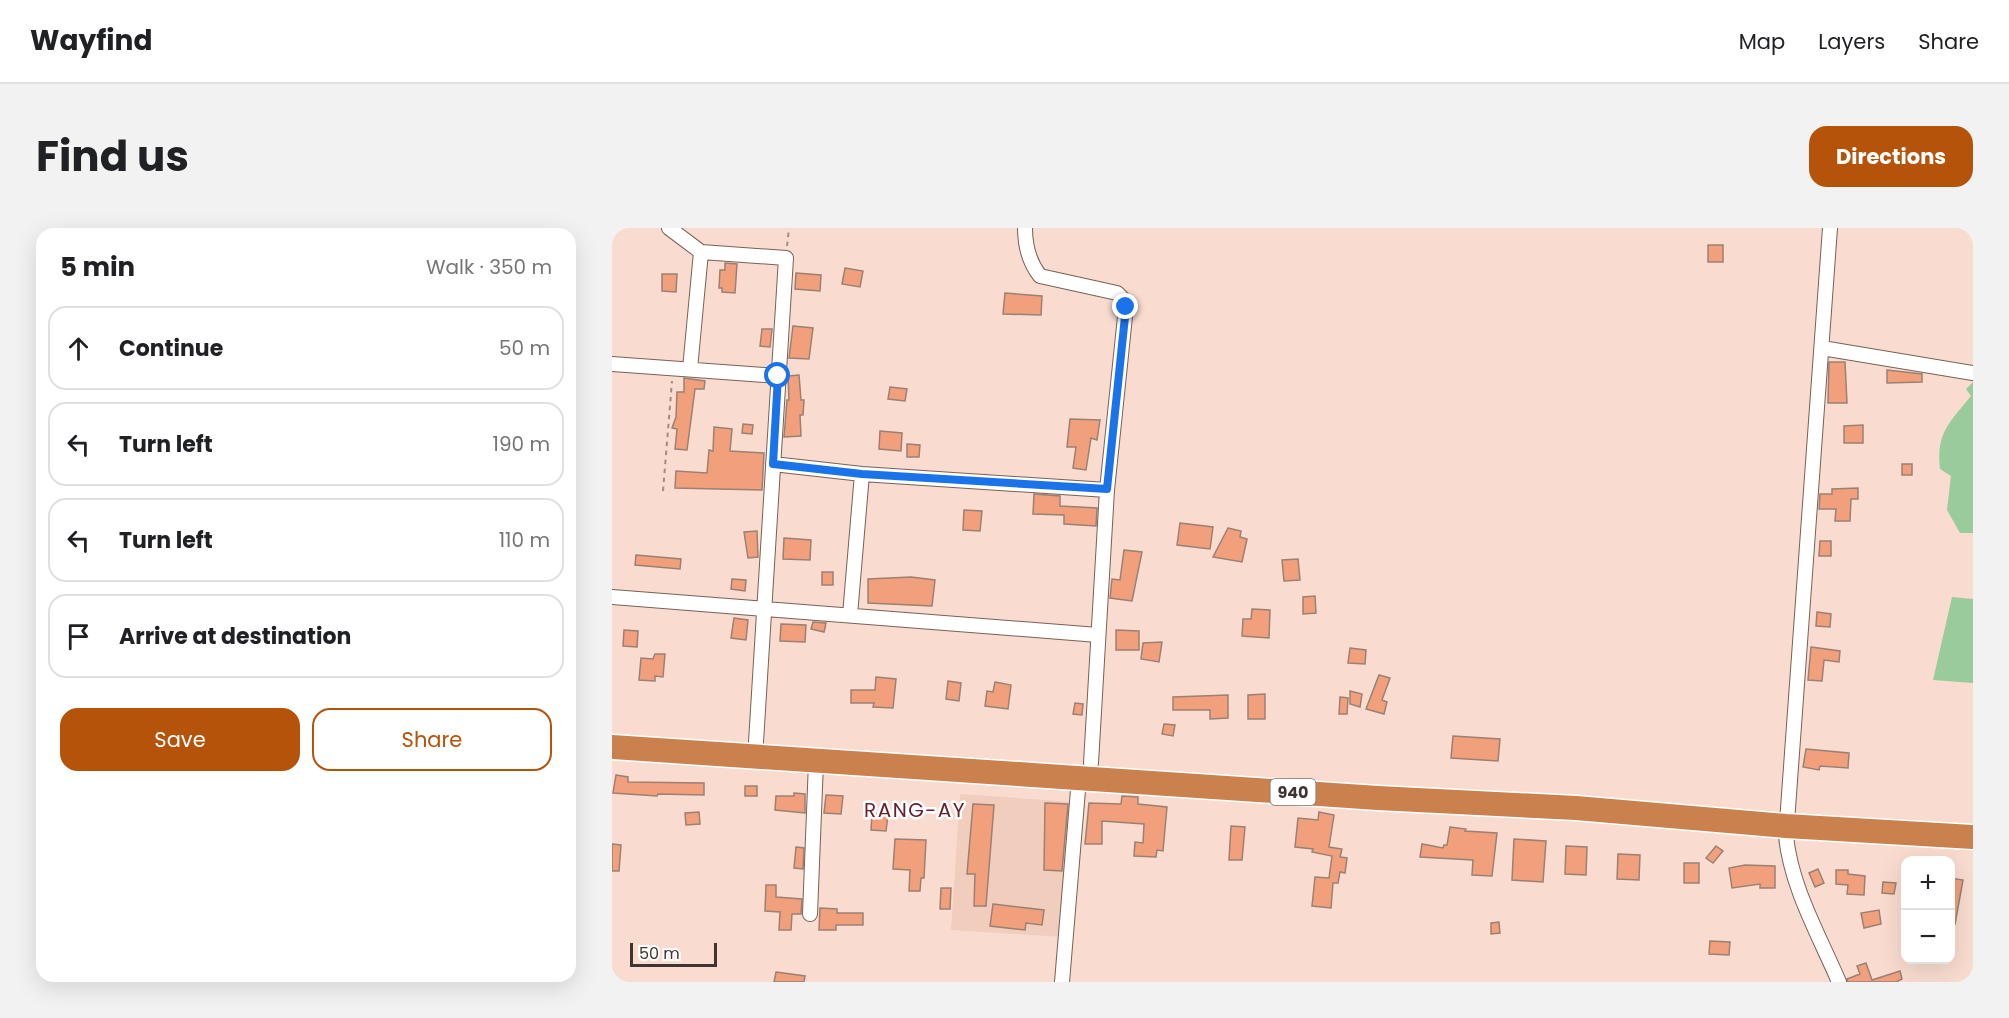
<!DOCTYPE html>
<html lang="en">
<head>
<meta charset="utf-8">
<style>
  body { margin:0; font-family:Poppins,sans-serif; background:#f2f2f2; color:#202124 }
  .controls { position:absolute; right:18px; bottom:18px; display:grid; overflow:hidden; border-radius:12px; box-shadow:0 6px 24px #0002 }
  .controls button { width:54px; height:54px; display:grid; place-items:center; padding:0; border:0; border-bottom:2px solid #e0e0e0; background:#fff; color:#202124; font:30px sans-serif }
  .scale { position:absolute; left:18px; bottom:15px; width:87px; box-sizing:border-box; padding-left:6px; border:3px solid #3f342f; border-top:0; font-size:16px; line-height:21px; white-space:nowrap; color:#3f342f; -webkit-text-stroke:4px #fff; paint-order:stroke }
  .stop { position:absolute; width:18px; height:18px; margin:-14px; border:4px solid #1a73e8; border-radius:50%; background:#fff }
  .stop.end { background:#1a73e8; border-color:#fff; box-shadow:0 2px 6px #0008 }
  .list { margin:0; padding:0; list-style:none }
  h2 { display:flex; justify-content:space-between; align-items:center; height:78px; margin:0; padding:0 24px; font-size:26px }
  h2 small { font-size:20px; font-weight:400; color:#757577 }
  .list li { display:grid; grid-template-columns:39px 1fr auto; gap:18px; align-items:center; box-sizing:border-box; height:84px; margin:0 12px 12px; padding:0 12px; border:2px solid #e0e0e0; border-radius:18px }
  .list b { display:block; font-size:22px; white-space:nowrap }
  .list em { font-size:20px; font-style:normal; color:#757577 }
  .actions { display:flex; gap:12px; padding:18px 24px }
  .actions a { flex:1; padding:14px 0; border:2px solid #b45309; border-radius:18px; text-align:center; font-size:21px; color:#b45309 }
  .actions .main { background:#b45309; color:#fff }
  .icon { flex:none; width:33px; height:33px; fill:none; stroke:currentColor; stroke-width:2; stroke-linecap:round; stroke-linejoin:round }
  .map { position:relative; flex:none; width:1361px; height:754px; overflow:hidden; border-radius:18px }
  header { display:flex; align-items:center; gap:36px; box-sizing:border-box; height:84px; padding:0 30px; background:#fff; border-bottom:2px solid #e0e0e0 }
  header strong { font-size:28px }
  nav { display:flex; gap:33px; margin-inline-start:auto; font-size:21px }
  .intro { display:flex; align-items:center; justify-content:space-between; box-sizing:border-box; height:144px; padding:0 36px }
  h1 { margin:0; font-size:42px }
  .button { padding:15px 27px; border-radius:18px; background:#b45309; color:#fff; font-size:21px; font-weight:700 }
  main { display:flex; gap:36px; padding:0 36px }
  aside { flex:1; background:#fff; border-radius:18px; box-shadow:0 6px 24px #0002 }
  .map>svg:first-child { display:block }
  .built { fill:#f0cdbd }
  .green { fill:#9acb9c }
  .building { fill:#f2a07c; stroke:#9a8075; stroke-width:1.5 }
  .lines { fill:none; stroke-linecap:round; stroke-linejoin:round }
  .street-casing { stroke:#786055; stroke-width:16 }
  .highway-casing { stroke:#fff; stroke-width:27 }
  .path { stroke:#a08c83; stroke-width:2; stroke-dasharray:4.5 4.5; stroke-linecap:butt }
  .street { stroke:#fff; stroke-width:14 }
  .highway { stroke:#cb814e; stroke-width:24 }
  .route { stroke:#1a73e8; stroke-width:8 }
  .labels { text-anchor:middle; dominant-baseline:central; stroke-width:5; stroke-linejoin:round; paint-order:stroke }
  .shield { fill:#fff; stroke:#79716d; stroke-width:1.5 }
  .shield-label { font-size:16px; font-weight:bold; fill:#3f342f }
  .neighbourhood-label { font-size:20px; letter-spacing:1.5px; fill:#67212a; stroke:#fff }
</style>
</head>
<body>
<header>
<strong>Wayfind</strong>
<nav><a>Map</a><a>Layers</a><a>Share</a></nav>
</header>
<div class="intro"><h1>Find us</h1><a class="button">Directions</a></div>
<main>
<aside>
<h2>5 min<small>Walk · 350 m</small></h2>
<ul class="list">
<li><svg class="icon" aria-label="ahead" viewBox="0 0 24 24"><path d="M12 20V5M6 11l6-6 6 6"/></svg><div><b>Continue</b></div><em>50 m</em></li>
<li><svg class="icon" aria-label="left" viewBox="0 0 24 24"><path d="M17 20v-9H6M10 6l-5 5 5 5"/></svg><div><b>Turn left</b></div><em>190 m</em></li>
<li><svg class="icon" aria-label="left" viewBox="0 0 24 24"><path d="M17 20v-9H6M10 6l-5 5 5 5"/></svg><div><b>Turn left</b></div><em>110 m</em></li>
<li><svg class="icon" aria-label="arrive" viewBox="0 0 24 24"><path d="M6 21V4h12l-3 4 3 4H6"/></svg><div><b>Arrive at destination</b></div></li>
</ul>
<div class="actions"><a class="main">Save</a><a>Share</a></div>
</aside>
<div class="map">
<svg width="1361" height="754" viewBox="0 0 1361 754">
  <rect width="100%" height="100%" fill="#f9dccf"/>
  <path class="built" d="M348,566L461,574L451,709L339,702Z"/>
  <path class="green" d="M1361,154V305H1348L1335,282L1339,248L1328,241C1324,205 1337,195 1359,168L1354,161Z
    M1340,369L1361,371V455L1321,452Z"/>
  <path class="building" d="M1096,17H1111V34H1096Z
    M113,35L125,36L123,65L110,64V60H107L108,42H113Z
    M233,40L251,43L248,59L230,56Z
    M184,45L209,47L208,63L183,61Z
    M50,46H65L64,64L50,63Z
    M393,65L430,68L429,87L391,86Z
    M181,98L201,100L197,131L177,130Z
    M150,101H160L158,119L148,118Z
    M1217,134H1233L1235,175H1216Z
    M1275,142L1310,146V154L1275,155Z
    M187,147L189,172H192L191,187H188L189,208L172,209L175,172H177L176,148Z
    M72,150L93,153L92,161H83L75,222L63,221L65,201L60,200L64,189L65,164H72Z
    M278,159L295,161L293,173L276,171Z
    M458,191L488,192L485,212L479,210L474,242L461,240L464,219H455Z
    M131,196L141,197L140,206L130,205Z
    M1251,197V215H1232V198Z
    M102,199L120,201L118,223L152,225L150,262L63,260L64,243L95,245L97,222L101,223Z
    M268,203L290,205L289,223L267,221Z
    M295,216L308,217L307,229H295Z
    M1290,236H1300V247H1290Z
    M1246,260V271H1239L1238,293H1223L1224,281H1207L1208,266H1220V261Z
    M422,266L448,268V278L485,280L484,298L452,296V287L421,286Z
    M352,282L370,283L368,303L351,302Z
    M568,295L601,299L598,321L565,317Z
    M616,300L629,303L628,309L635,311L630,334L601,329Z
    M145,303L146,329L136,330L132,304Z
    M172,310L199,312L198,332L171,331Z
    M1208,313H1219V328H1207Z
    M512,322L530,324L520,373L498,370L500,351L508,352Z
    M24,327L69,331L68,341L23,337Z
    M686,331L688,352L672,353L670,332Z
    M210,344H221V357H210Z
    M299,349L323,352L320,378L256,375V351Z
    M120,351L134,352L133,363L119,361Z
    M703,368L704,385L691,386V369Z
    M640,381L658,382L657,410L630,408L631,391H639Z
    M1205,384L1219,386L1218,399L1204,398Z
    M122,390L136,392L134,412L119,410Z
    M201,394L214,395L212,404L199,401Z
    M169,396L194,397L193,414L168,413Z
    M12,402L26,403L25,419L11,418Z
    M504,402L527,403V422H504Z
    M550,414L547,434L529,431L531,415Z
    M1199,419L1228,423L1227,434L1212,432L1210,453L1196,452Z
    M738,420L754,422L753,436L736,435Z
    M43,426H53L51,449L43,448V453L27,452L29,430L41,431Z
    M767,447L778,450L770,472L775,474L772,486L754,481Z
    M264,449L284,451L281,480L261,479L262,475H239V462H263Z
    M336,453L349,455L347,473L334,471Z
    M383,454L399,457L396,481L373,478L375,463L381,464Z
    M738,463L750,466L748,479L738,476Z
    M653,466V491H636V467Z
    M616,467V490L598,491V482H561V469Z
    M728,469L736,470L735,486H727Z
    M463,475L471,476L470,487L461,486Z
    M552,496L563,497L561,508L550,506Z
    M841,508L888,511L886,533L839,530Z
    M1194,521L1237,525L1236,540L1208,538L1207,542L1191,539Z
    M4,547L16,549V554L92,555V567L46,566L45,568L1,565Z
    M133,558H145V568H133Z
    M182,565L193,566V585L163,582L164,568H182Z
    M214,567L231,568L229,586L212,585Z
    M510,568L526,569V576L555,579L551,623L545,622L544,629L522,628L523,614L531,615L532,596L490,593V616H473L477,575L509,576Z
    M433,575L456,576L450,643L432,642Z
    M361,576L382,577L374,678H362L363,646H355Z
    M87,584L88,596L74,597L73,585Z
    M707,584L722,587L717,619L730,621L728,629L735,630L733,645L728,644L726,655H721L719,680L700,678L703,649L717,650L720,628L700,624L701,621L683,619L686,590L706,592Z
    M260,586L276,587L274,603L259,602Z
    M619,598L633,599L630,632H617Z
    M838,599L854,601L853,603L885,605L880,648L860,647L861,632L808,629L810,616L831,620L832,617H835Z
    M283,611L314,612L312,650H309L308,663H297L298,642L281,641Z
    M902,611L934,613L931,654L900,652Z
    M0,616L9,617L7,643H0Z
    M954,618L975,619L974,647L953,646Z
    M1104,618L1111,623L1101,635L1094,630Z
    M184,619L192,620L191,641L182,640Z
    M1006,626L1028,627L1027,652L1005,651Z
    M1072,635H1087V655H1072Z
    M1133,637L1163,638V660H1148V656L1120,660L1117,640Z
    M1206,641L1212,655L1203,659L1197,645Z
    M1224,642H1236V646L1253,648L1252,667L1235,666L1236,657L1224,656Z
    M1338,650L1351,652L1343,696L1338,695Z
    M1271,654L1284,655L1282,666L1270,665Z
    M154,657H164V669L190,671L189,686H180L179,702H167L168,684L153,683Z
    M329,660H339L338,681H328Z
    M381,676L432,682L430,697L414,695L413,702L378,698Z
    M208,680L225,681V685H251V697H224V702H207Z
    M1267,682L1269,696L1252,700L1249,685Z
    M887,694L888,705L879,706V695Z
    M1098,713L1118,714L1117,727L1097,726Z
    M1254,735L1260,752L1288,743L1290,751L1284,754H1236L1235,751L1248,746L1245,738Z
    M164,744L193,748L192,754H162Z"/>
  <g class="lines">
    <g class="street-casing">
      <path id="street" d="M57,0L89,24
        M413,0C413,18 417,34 428,48L505,65L511,71L514,79L495,262L479,535
        M1218,0L1174,608C1179,659 1207,707 1227,754
        M1210,120L1361,145
        M0,136L166,148
        M78,141L89,24L174,30L144,514
        M161,236L250,246L495,262
        M0,369L486,407
        M238,387L250,246
        M198,686L204,534
        M450,754L467,550"/>
    </g>
    <g class="highway-casing">
      <path id="highway" d="M0,519L766,570L964,580L1174,598L1361,609"/>
    </g>
    <path class="path" d="M175,18L177,0
      M51,263L60,153"/>
    <use href="#street" class="street"/>
    <use href="#highway" class="highway"/>
  </g>
  <g class="lines">
    <path class="route" d="M166,148L161,236L250,246L495,261L514,79"/>
  </g>
  <g class="labels">
    <rect class="shield" x="658.5" y="551" width="45" height="26" rx="4.5"/>
    <g class="shield-label">
      <text x="681" y="564">940</text>
    </g>
    <g class="neighbourhood-label">
      <text x="303" y="582">RANG-AY</text>
    </g>
  </g>
</svg>
<div class="controls">
<button>+</button>
<button>−</button>
</div>
<div class="scale">50 m</div>
<div class="stop" style="left:166px;top:148px"></div>
<div class="stop end" style="left:514px;top:79px"></div>
</div>
</main>
</body>
</html>
